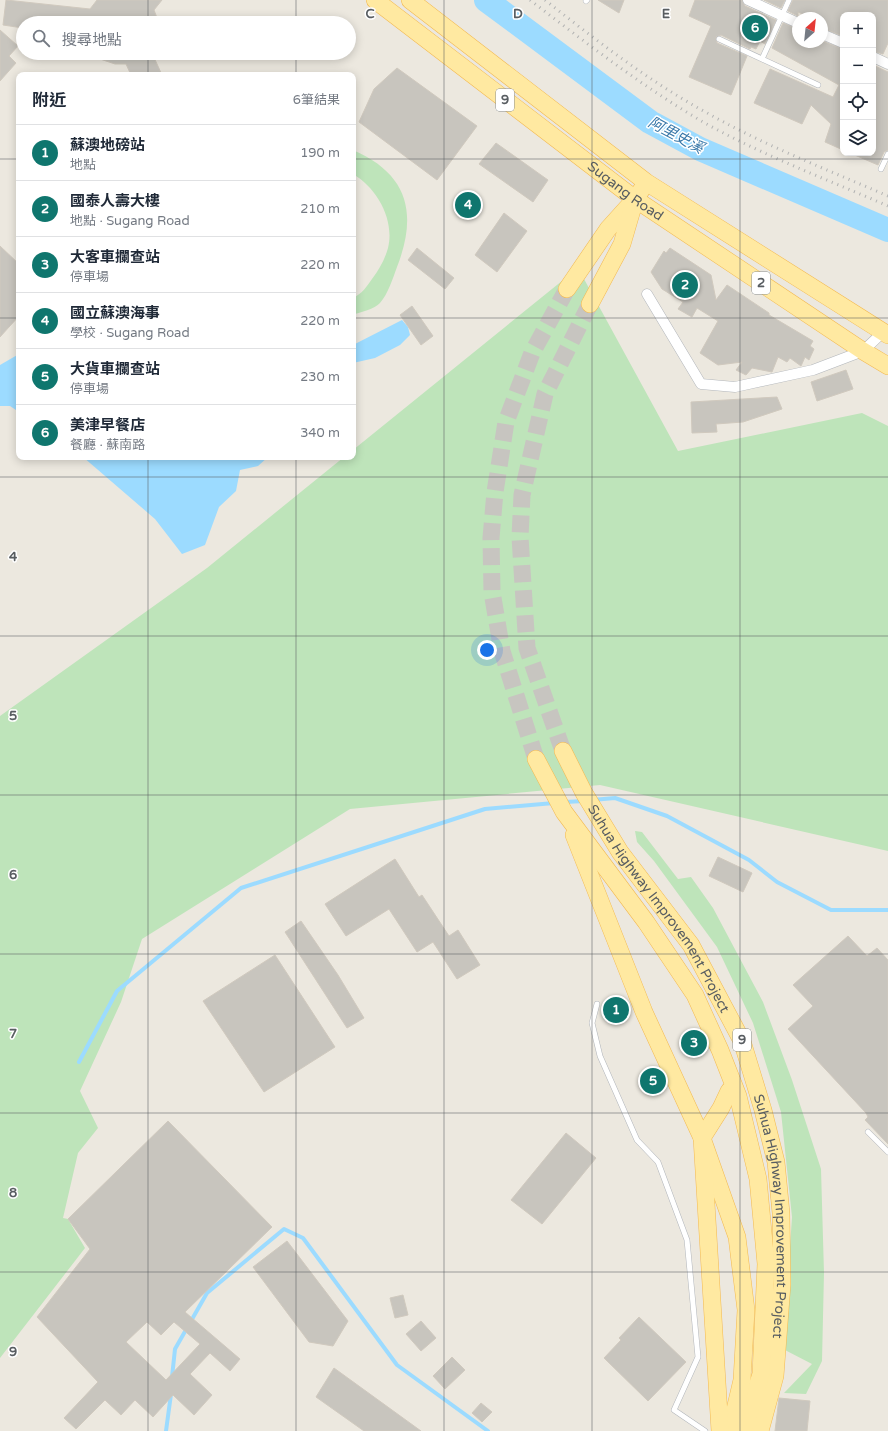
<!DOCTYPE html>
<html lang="zh-TW">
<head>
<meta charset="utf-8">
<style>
  body { margin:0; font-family:"Varela Round","Noto Sans TC",sans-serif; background:#f6f6f7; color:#1f2937 }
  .controls { position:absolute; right:12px; top:12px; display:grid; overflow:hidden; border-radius:8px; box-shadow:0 2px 10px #0003 }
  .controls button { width:36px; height:36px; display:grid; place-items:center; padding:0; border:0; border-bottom:1px solid #e0e1e3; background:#fff; color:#1f2937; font:20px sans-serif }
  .compass { position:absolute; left:792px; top:12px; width:36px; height:36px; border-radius:50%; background:#fff; box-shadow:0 2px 10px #0003; rotate:27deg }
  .you { position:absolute; left:487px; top:650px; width:14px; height:14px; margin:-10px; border:3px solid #fff; border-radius:50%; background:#1a73e8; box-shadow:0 0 0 6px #1a73e833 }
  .badge { display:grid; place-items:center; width:26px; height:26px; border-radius:50%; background:#0f766e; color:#fff; font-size:13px; font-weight:700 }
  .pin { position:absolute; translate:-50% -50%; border:2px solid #fff; box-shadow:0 1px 4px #0006 }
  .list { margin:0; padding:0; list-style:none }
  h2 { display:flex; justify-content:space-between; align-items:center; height:52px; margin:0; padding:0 16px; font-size:17px }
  h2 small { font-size:13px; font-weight:400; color:#747a83 }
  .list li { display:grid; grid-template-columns:26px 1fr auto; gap:12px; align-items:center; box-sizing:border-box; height:56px; padding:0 16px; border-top:1px solid #e0e1e3 }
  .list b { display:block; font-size:15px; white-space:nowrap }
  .list p { margin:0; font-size:13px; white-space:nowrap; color:#747a83 }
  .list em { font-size:13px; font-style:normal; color:#747a83 }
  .icon { flex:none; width:22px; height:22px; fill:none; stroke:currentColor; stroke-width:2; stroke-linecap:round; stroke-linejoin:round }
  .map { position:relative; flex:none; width:888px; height:1431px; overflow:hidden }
  .search { position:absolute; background:#fff; box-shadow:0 2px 10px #0003; left:16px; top:16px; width:340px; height:44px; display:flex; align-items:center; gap:10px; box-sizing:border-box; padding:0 14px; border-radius:22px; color:#747a83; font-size:15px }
  .panel { position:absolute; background:#fff; box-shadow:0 2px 10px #0003; left:16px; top:72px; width:340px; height:388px; border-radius:8px }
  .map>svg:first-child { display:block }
  .green { fill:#bee4ba }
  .water { fill:#9cdbff }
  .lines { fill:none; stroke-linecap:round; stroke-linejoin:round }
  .stream { stroke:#9cdbff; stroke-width:4 }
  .river { stroke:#9cdbff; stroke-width:24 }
  .building { fill:#c8c5be; stroke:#d0c9be; fill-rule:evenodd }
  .primary-tunnel { stroke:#c7c5c0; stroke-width:17; stroke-dasharray:17 8; stroke-linecap:butt }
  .service-casing { stroke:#b2b6bb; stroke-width:6 }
  .minor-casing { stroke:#b2b6bb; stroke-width:11 }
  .primary-casing { stroke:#f3b951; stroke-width:18 }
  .service { stroke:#fff; stroke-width:5 }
  .minor { stroke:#fff; stroke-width:10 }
  .primary { stroke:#ffe9a1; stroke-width:17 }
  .rail { stroke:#b1b2b2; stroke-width:3; stroke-dasharray:1 5; stroke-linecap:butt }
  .grid { fill:none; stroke:#585d61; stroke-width:1; stroke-opacity:0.55 }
  .labels { text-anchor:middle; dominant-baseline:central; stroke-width:3; stroke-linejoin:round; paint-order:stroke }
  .shield { fill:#fff; stroke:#8a8e90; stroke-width:1 }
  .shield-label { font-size:13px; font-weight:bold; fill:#585d61 }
  .street-label { font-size:14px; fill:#585d61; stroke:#fff }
  .water-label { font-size:15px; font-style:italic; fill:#3777a8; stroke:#fff }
  .grid-label { font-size:13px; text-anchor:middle; font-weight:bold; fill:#585d61; stroke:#fff; stroke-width:3; stroke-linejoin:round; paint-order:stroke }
</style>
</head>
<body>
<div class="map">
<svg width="888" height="1431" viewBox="0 0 888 1431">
  <rect width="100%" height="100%" fill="#ece8df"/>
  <path class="green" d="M353,150C408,174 418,213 397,267C393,278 388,294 380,303C375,309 360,312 353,315V298C363,293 366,287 372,279C379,270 385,259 388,248C395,220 377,188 353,174Z
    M578,268L678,451L862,413L888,426V851L600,785L350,809L142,939L121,1002L80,1091L98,1128L78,1153L63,1218L68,1219L85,1248L0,1358V716L207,568L344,457H353V450Z
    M635,831L642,832L678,879L691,877L713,908L763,1002L792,1080L821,1169L824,1273L822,1361L806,1394L784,1393L812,1364L783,1349L792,1217L781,1112L753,1023L717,947L654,861L637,842Z"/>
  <path class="water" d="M402,320L408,327L410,335L400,345L375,358L353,363V345Z
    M19,354V412L10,406H0V365Z
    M83,457H268L258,466L240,470L236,491L219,507L205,545L182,554L155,519Z"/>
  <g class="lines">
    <path class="stream" d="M592,800L615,798L667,816L749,860L777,882L831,910H888
      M565,802L584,801
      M79,1062L117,991L241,888L485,809L554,803
      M172,1377L175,1349L207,1293L284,1229L303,1238L397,1365L488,1431
      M166,1431L171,1394"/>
    <path class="river" d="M486,0L650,122L700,149L888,230"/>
  </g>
  <path class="building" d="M6,0L90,9L97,0H162L154,10L159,23H23V28L3,25Z
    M598,0H624L619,13Z
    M695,0H742L745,6L776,20L765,44L760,41L756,49L751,47L750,49L721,35L716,37L717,43L747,56L731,95L689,77L711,26L689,16Z
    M764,0H785L781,8Z
    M793,0H888V43L883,54L873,51V15H843V36L822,28V18H811L798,12V16L788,11Z
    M783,23L798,29V42L822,41L843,49V150L825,142L831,124L811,105L802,124L754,103L770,69L833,97L839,85L772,48Z
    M0,30L18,46L9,56L16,63L0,81Z
    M89,53H152L162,75H131L126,64H115L88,55Z
    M873,65L888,72V150L884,152L878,165L850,153H873Z
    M397,68L477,126L437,180L359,122L374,89Z
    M496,143L548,180L533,202L479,164Z
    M504,213L527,231L497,272L475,255Z
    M0,246L19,264V316L0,337Z
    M417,248L454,278L445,289L408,260Z
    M670,248L711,275L716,300L727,285L769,313V315L813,341L810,346L814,349L809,360L805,357L801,366L790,358L787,362L778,357L772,372L752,368L746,375L736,370L742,362L718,365L700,353L718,321L697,308L692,317L678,309L683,302L662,289L651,272L664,251L666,253Z
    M412,306L433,336L421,345L400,315Z
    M846,370L853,389L817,401L811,382Z
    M777,397L782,409L743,422L716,424L717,432L692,433L691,402Z
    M718,857L752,873L743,892L709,876Z
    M395,859L419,897L422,895L449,936L458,930L480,965L457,979L433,942L417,952L389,909L346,936L325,904Z
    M301,921L338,975L364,1018L347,1028L285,932Z
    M848,936L867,956L877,948L888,960V1144L865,1120L868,1117L866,1113L788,1029L813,1006L793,985Z
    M275,955L335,1047L264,1092L203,1001Z
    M617,997L626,1018L614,1023L605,1002Z
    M168,1121L272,1227L185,1312L240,1359L230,1371L210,1353L190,1374L212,1395L194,1415L173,1395L153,1417L135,1400L121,1415L105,1400L76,1429L64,1418L98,1382L37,1317L90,1249L68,1219ZM147,1322L161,1335L174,1322L200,1344L166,1380L126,1342Z
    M566,1133L596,1158L542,1224L511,1200Z
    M287,1241L348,1321L333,1346L309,1342L253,1267Z
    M403,1295L408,1315L395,1318L390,1298Z
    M639,1317L686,1362L648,1401L604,1358L621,1340L619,1338Z
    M421,1321L436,1338L421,1351L406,1334Z
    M452,1357L465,1370L445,1389L433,1376Z
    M334,1368L421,1431H364L316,1397Z
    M779,1398L810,1401L807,1431H775Z
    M481,1403L492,1412L482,1422L472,1413Z"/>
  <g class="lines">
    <path class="primary-tunnel" d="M563,751L527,648L520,537L522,495L545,394L590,304
      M536,759L502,651L492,592L491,538L495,492L506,422L532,353L567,289"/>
    <g class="service-casing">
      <path id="service" d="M586,1L587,0
        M719,39L818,85
        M762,59L789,0
        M881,169L888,154
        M597,1004L592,1023L600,1056L637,1140L658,1162L687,1240L698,1357L674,1410L705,1431
        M868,1132L888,1152"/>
    </g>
    <g class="minor-casing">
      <path id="minor" d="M748,0L798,23
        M822,34L843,43
        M873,57L888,64
        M647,294L701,384L735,387L813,370L863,351L883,332H887"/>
    </g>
    <g class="primary-casing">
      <g id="primary">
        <path id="s1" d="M375,0L635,199L863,351L888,366"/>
        <path d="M410,0L646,182L888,335"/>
        <path d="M567,289L608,229L635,199L642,189"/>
        <path d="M590,304L622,244L634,203"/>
        <path id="s2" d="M563,751L584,793L620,852L691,945L742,1041L763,1110L776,1162L781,1213L782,1284L775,1376L760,1431"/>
        <path d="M536,759L564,812L646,922L695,995L720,1050L738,1096L758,1179L766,1264L761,1374L743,1431"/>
        <path d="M574,835L644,1012L702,1138L737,1237L746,1310L742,1380L730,1431"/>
        <path d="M720,1431L702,1138L721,1108L729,1091"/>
      </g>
    </g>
    <use href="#service" class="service"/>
    <use href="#minor" class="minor"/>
    <use href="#primary" class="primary"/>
    <path class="rail" d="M530,0C586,43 642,86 703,122C762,155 826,179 888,206
      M545,0C597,41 650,82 709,114C766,146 828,170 888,196"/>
  </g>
  <path class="grid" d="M148,0V23M296,0V23M444,0V1431M592,0V1431M740,0V1431M148,53V75M296,53V75M0,159H19M353,159H888M0,318H19M353,318H888M148,457V1431M296,457V1431M0,477H888M0,636H888M0,795H888M0,954H888M0,1113H888M0,1272H888"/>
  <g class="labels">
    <g class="shield">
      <rect x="496" y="89" width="18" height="22" rx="3"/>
      <rect x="752" y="272" width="18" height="22" rx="3"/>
      <rect x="733" y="1029" width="18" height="22" rx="3"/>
    </g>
    <g class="shield-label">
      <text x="505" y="100">9</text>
      <text x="761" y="283">2</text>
      <text x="742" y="1040">9</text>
    </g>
    <g class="street-label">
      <text stroke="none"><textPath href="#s1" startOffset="315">Sugang Road</textPath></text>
      <text stroke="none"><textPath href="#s2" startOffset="185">Suhua Highway Improvement Project</textPath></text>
      <text stroke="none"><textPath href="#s2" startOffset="521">Suhua Highway Improvement Project</textPath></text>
    </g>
    <g class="water-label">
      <text transform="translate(676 135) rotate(28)">阿里史溪</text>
    </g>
  </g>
  <g class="grid-label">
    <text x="370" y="18">C</text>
    <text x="518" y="18">D</text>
    <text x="666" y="18">E</text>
    <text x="13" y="561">4</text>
    <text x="13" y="720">5</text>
    <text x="13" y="879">6</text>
    <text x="13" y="1038">7</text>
    <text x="13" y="1197">8</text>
    <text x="13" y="1356">9</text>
  </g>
</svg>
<div class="controls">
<button>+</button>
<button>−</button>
<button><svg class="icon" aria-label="locate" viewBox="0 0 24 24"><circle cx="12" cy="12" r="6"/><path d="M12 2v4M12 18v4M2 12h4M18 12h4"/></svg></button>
<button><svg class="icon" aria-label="layers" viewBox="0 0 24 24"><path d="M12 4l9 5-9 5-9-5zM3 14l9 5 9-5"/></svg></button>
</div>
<svg class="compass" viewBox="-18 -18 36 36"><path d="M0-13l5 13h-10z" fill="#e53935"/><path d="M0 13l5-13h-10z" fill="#747a83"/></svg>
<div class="you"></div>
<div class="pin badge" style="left:616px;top:1010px">1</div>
<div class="pin badge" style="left:685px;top:285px">2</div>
<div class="pin badge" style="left:694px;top:1043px">3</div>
<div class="pin badge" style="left:468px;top:205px">4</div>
<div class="pin badge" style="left:653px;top:1081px">5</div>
<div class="pin badge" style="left:755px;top:28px">6</div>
<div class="search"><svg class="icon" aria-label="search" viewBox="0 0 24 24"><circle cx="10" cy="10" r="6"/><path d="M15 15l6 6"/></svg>搜尋地點</div>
<section class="panel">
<h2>附近<small>6筆結果</small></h2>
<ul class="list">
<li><span class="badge">1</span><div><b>蘇澳地磅站</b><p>地點</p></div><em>190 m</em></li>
<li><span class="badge">2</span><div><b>國泰人壽大樓</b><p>地點 · Sugang Road</p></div><em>210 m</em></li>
<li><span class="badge">3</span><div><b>大客車攔查站</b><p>停車場</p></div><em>220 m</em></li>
<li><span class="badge">4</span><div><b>國立蘇澳海事</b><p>學校 · Sugang Road</p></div><em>220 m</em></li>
<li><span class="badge">5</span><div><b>大貨車攔查站</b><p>停車場</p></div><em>230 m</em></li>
<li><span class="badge">6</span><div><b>美津早餐店</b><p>餐廳 · 蘇南路</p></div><em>340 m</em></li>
</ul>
</section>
</div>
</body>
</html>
